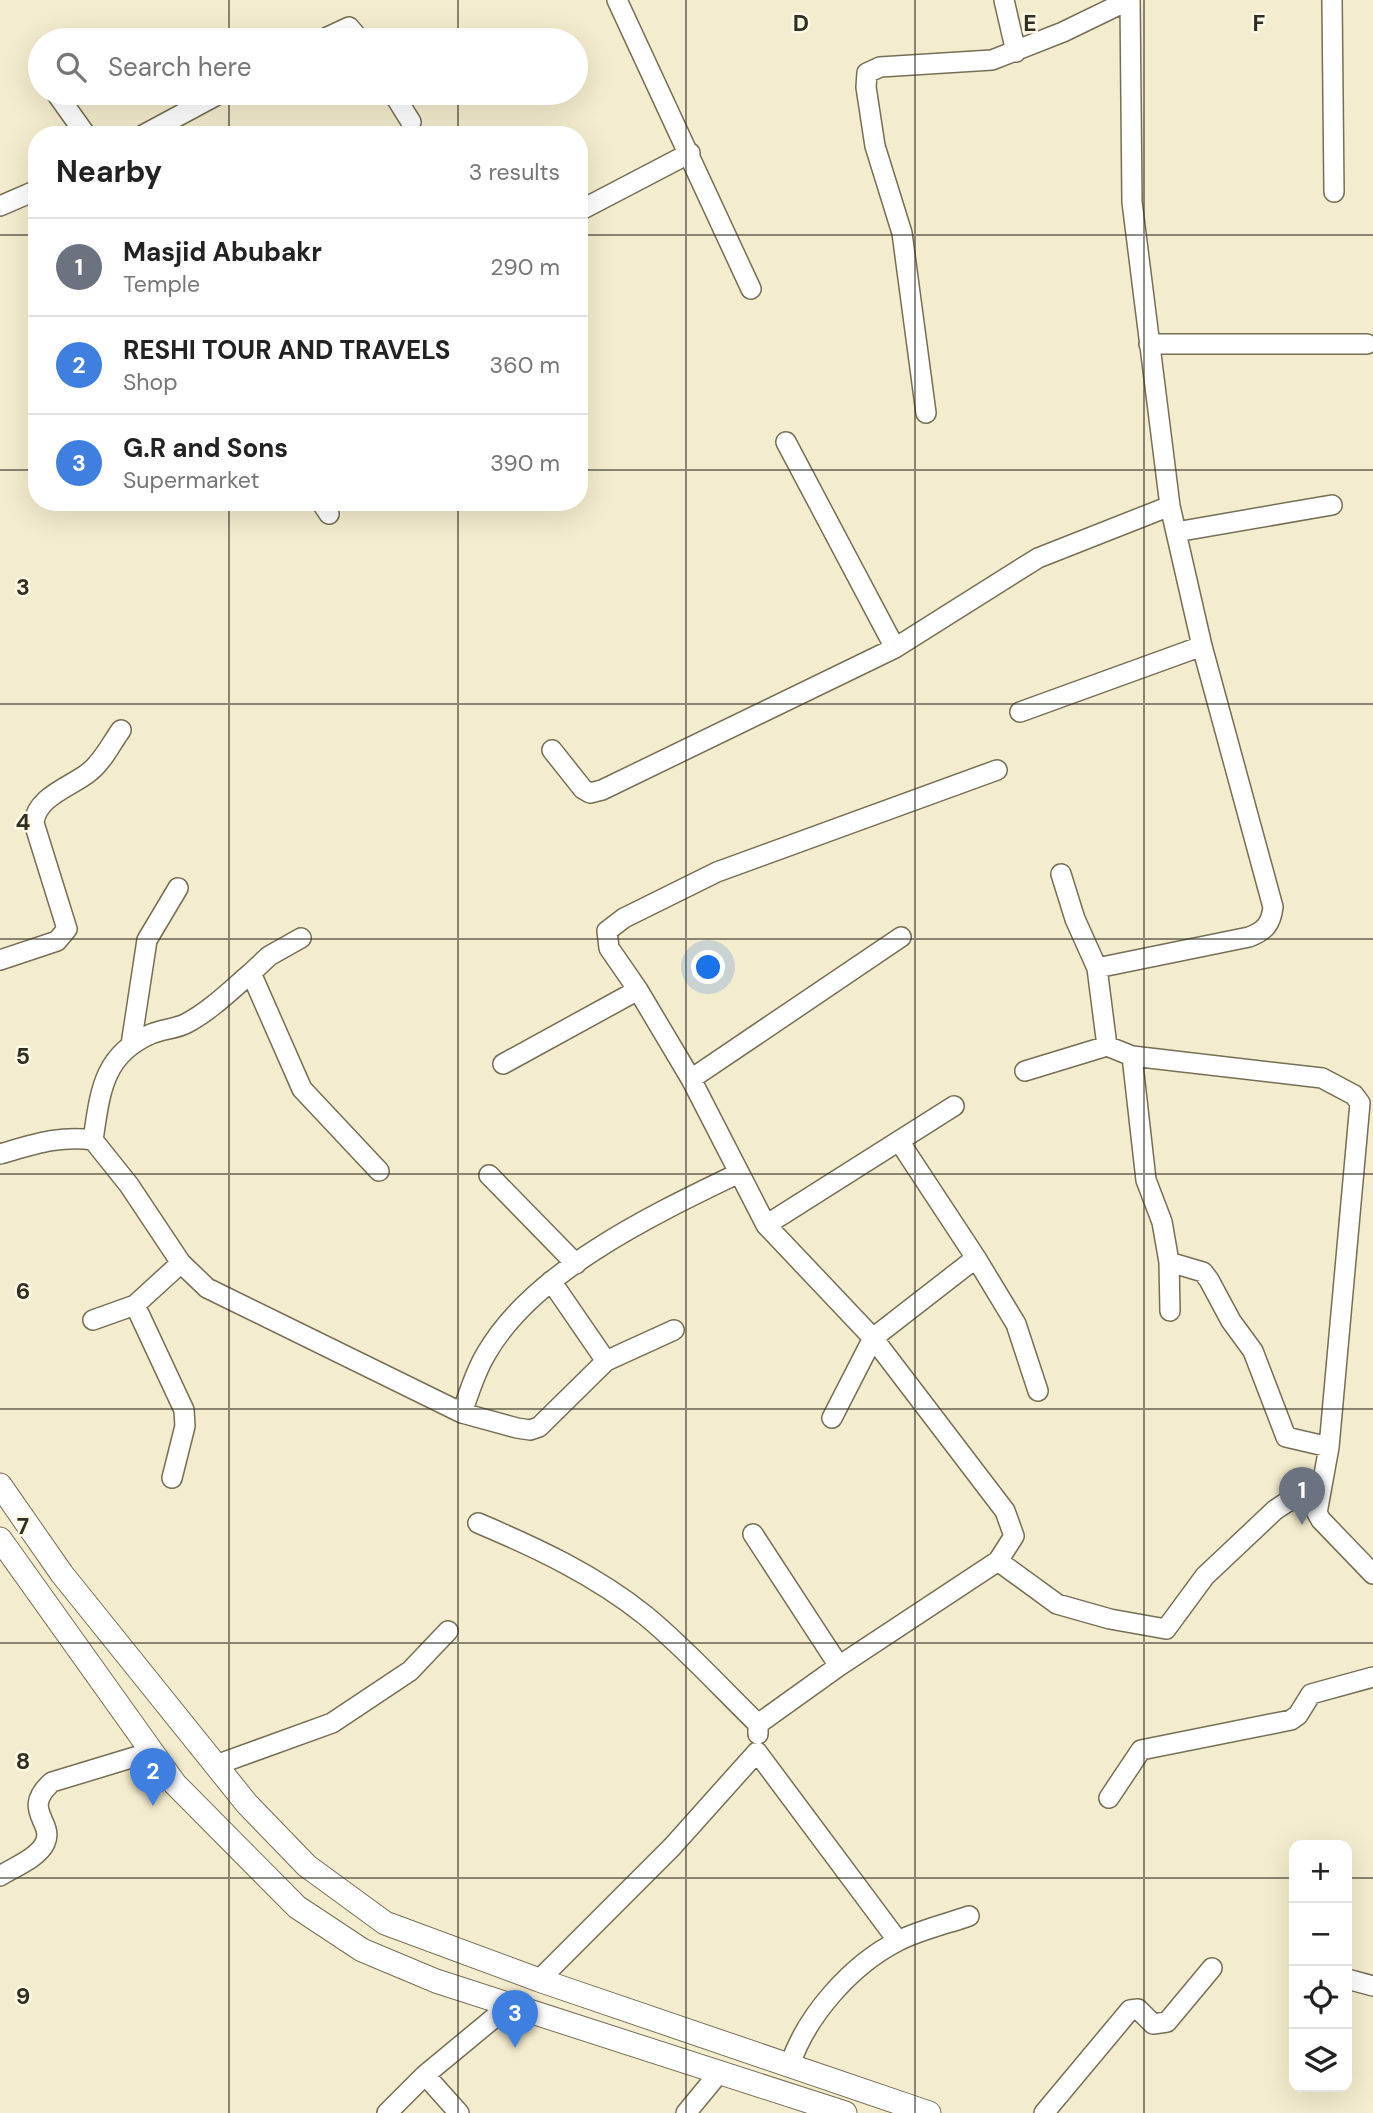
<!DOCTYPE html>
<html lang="en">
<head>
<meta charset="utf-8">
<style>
  body { margin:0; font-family:"DM Sans",sans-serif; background:#f2f2f2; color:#222 }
  .controls { position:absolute; right:21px; bottom:21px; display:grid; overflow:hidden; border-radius:14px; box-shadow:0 7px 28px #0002 }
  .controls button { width:63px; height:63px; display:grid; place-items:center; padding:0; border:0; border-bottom:2px solid #e0e0e0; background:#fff; color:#222; font:35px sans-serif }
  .you { position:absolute; left:709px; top:968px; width:24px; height:24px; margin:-18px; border:5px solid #fff; border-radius:50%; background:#1a73e8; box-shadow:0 0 0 10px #1a73e833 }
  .badge { display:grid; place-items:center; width:46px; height:46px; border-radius:50%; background:#7c3aed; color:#fff; font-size:23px; font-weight:700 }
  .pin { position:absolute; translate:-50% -58px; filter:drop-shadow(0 2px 4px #0008) }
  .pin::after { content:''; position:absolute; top:37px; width:24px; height:21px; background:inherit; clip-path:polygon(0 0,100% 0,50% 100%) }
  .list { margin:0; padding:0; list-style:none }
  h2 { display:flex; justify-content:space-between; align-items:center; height:91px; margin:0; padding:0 28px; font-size:30px }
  h2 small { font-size:23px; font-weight:400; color:#767676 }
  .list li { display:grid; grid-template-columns:46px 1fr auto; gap:21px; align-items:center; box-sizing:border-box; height:98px; padding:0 28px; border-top:2px solid #e0e0e0 }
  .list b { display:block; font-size:26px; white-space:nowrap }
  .list p { margin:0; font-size:23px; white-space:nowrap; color:#767676 }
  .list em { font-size:23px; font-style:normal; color:#767676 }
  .icon { flex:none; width:38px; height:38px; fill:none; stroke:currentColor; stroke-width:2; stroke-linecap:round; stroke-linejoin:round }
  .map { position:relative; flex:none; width:1373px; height:2113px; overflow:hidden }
  .search { position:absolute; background:#fff; box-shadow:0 7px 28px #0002; left:28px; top:28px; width:560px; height:77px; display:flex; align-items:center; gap:18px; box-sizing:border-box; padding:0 24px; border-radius:38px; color:#767676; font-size:26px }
  .panel { position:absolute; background:#fff; box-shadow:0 7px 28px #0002; left:28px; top:126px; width:560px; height:385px; border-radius:28px }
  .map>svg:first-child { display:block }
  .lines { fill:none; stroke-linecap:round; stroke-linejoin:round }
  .minor-casing { stroke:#756e54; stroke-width:22 }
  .major-casing { stroke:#756e54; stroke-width:25 }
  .minor { stroke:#fff; stroke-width:19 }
  .major { stroke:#fff; stroke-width:23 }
  .grid { fill:none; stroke:#312e22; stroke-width:2; stroke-opacity:0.55 }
  .grid-label { font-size:23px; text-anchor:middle; font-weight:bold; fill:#312e22; stroke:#fef9e7; stroke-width:5; stroke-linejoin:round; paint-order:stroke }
</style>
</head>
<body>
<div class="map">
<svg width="1373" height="2113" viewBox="0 0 1373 2113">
  <rect width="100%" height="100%" fill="#f4ecce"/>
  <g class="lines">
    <g class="minor-casing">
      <path id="minor" d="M617,0L751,289
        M1004,0L1016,52
        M1332,0L1334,192
        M321,40L349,27L360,40
        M56,93L86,135
        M393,93L411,122
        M143,135L221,93
        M0,206L37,190
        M579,211L690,153
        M1149,344H1367
        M926,413L902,233L875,146L866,87L867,73L880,67L992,60L1063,32L1129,0
        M786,442L895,648
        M321,502L329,514
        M1176,532L1332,505
        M1020,712L1202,646
        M552,750L583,789L590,793L602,790L895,648L1038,558L1170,506
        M1061,874L1075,919L1097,968L1107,1046L1132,1056L1322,1078L1354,1095L1360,1103L1329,1447L1317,1513L1321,1520L1373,1574
        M0,960L57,941L67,929L34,823C36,797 70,787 88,773C102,763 111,744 121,730
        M1097,968L1249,937C1265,931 1271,924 1273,907L1202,646L1170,506L1132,202L1130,0
        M251,973L269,956L301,938
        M131,1045L147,940L178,888
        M1132,1056L1146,1180L1162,1222L1169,1262L1170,1311
        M503,1064L638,990
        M1025,1071L1107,1046
        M691,1079L901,937
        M93,1140C100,1094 102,1055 151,1034C163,1029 176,1029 187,1023C210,1011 231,990 251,973L302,1089L379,1171
        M0,1154C32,1145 59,1135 93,1140L129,1185L181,1263L207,1288L462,1413L517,1428L530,1430L539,1427L606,1361L674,1330
        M489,1175L576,1264
        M766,1225L954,1106
        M976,1258L1016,1324L1038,1391
        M1169,1262L1203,1272L1209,1280L1231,1321L1253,1351L1286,1437L1329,1447
        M551,1281L606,1361
        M135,1305L184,1410L185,1426L172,1478
        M93,1320L135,1305L181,1263
        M462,1413C469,1393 475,1372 486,1354C533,1271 656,1213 739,1173
        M832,1418L873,1338L976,1258L899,1141
        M478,1523C537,1548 595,1575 646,1616C686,1649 721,1688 758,1724V1734
        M753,1534L839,1666
        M998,1561L1057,1604L1110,1619L1166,1629L1205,1576L1275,1510L1287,1502L1319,1492
        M758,1724L839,1666L998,1561L1014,1536L1005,1511L873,1338L766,1225L691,1079L638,990L609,948L607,931L624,918L717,872L997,770
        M216,1765L332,1723L410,1671L448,1631
        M1109,1798L1141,1750L1291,1720L1298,1715L1311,1694L1373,1677
        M0,1876C14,1867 38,1858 45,1843C55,1822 20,1810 52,1782L151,1752
        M1347,1979L1373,1986
        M539,1980L672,1847L757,1752L898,1941
        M790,2065C806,2016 851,1965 898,1941C920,1930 946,1924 969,1916
        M425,2075L459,2113
        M387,2113L425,2075L512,2003
        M686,2113L719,2073
        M1044,2113L1130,2010L1138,2009L1153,2024L1167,2022L1212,1968"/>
    </g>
    <g class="major-casing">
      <path id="major" d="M0,1485L62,1574L247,1804L307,1866L385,1923L539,1980L929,2113
        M0,1539L175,1784L297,1907L362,1950L436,1981L845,2113"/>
    </g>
    <use href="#minor" class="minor"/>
    <use href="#major" class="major"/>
  </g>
  <path class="grid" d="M229,0V40M458,0V40M686,0V2113M915,0V2113M1144,0V2113M229,93V135M458,93V135M0,235H37M579,235H1373M0,470H37M579,470H1373M229,502V2113M458,502V2113M0,704H1373M0,939H1373M0,1174H1373M0,1409H1373M0,1643H1373M0,1878H1294M1347,1878H1373"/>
  <g class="grid-label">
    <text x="801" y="31">D</text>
    <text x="1030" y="31">E</text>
    <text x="1259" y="31">F</text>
    <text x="23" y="595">3</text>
    <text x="23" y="830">4</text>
    <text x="23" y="1064">5</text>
    <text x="23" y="1299">6</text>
    <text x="23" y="1534">7</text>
    <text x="23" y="1769">8</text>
    <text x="23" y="2004">9</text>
  </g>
</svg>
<div class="controls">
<button>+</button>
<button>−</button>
<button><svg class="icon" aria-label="locate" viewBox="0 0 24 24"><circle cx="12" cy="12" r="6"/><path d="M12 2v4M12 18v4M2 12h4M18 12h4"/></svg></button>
<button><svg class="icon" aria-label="layers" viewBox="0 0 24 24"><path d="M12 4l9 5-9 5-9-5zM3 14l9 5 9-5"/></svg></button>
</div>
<div class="you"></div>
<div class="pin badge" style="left:1302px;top:1525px;background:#6b7280">1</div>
<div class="pin badge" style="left:153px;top:1806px;background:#3f7fe0">2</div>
<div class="pin badge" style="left:515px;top:2048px;background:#3f7fe0">3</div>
<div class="search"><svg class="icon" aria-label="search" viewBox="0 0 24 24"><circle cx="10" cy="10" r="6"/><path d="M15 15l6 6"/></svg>Search here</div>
<section class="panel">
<h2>Nearby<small>3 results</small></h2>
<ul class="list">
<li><span class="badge" style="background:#6b7280">1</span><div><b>Masjid Abubakr</b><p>Temple</p></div><em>290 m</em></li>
<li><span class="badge" style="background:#3f7fe0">2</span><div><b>RESHI TOUR AND TRAVELS</b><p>Shop</p></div><em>360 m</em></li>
<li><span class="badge" style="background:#3f7fe0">3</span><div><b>G.R and Sons</b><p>Supermarket</p></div><em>390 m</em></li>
</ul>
</section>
</div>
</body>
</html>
